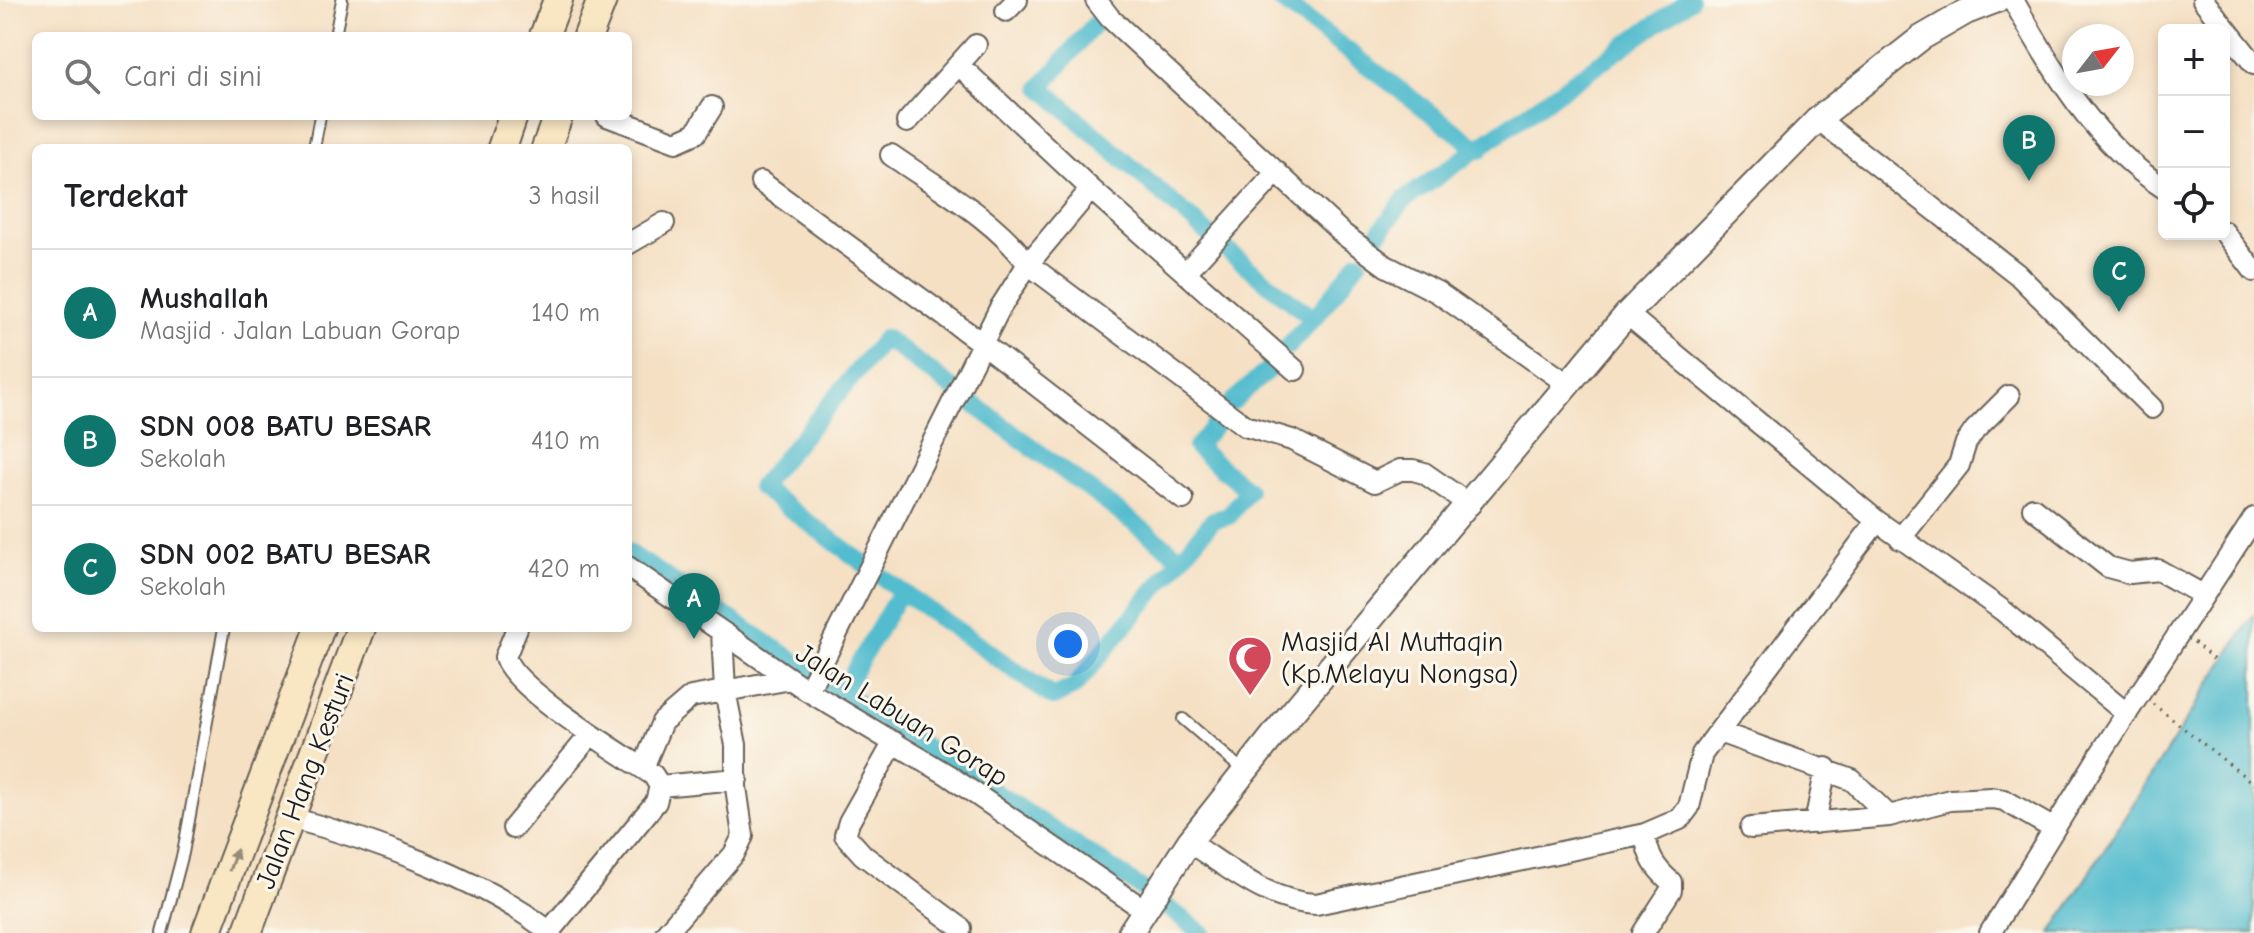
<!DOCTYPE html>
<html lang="id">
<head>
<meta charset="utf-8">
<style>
  body { margin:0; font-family:"Comic Neue",sans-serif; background:#f6f6f6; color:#202124 }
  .controls { position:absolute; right:24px; top:24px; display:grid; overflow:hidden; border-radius:12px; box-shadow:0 4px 12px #0003 }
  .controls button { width:72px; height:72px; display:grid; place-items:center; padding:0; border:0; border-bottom:2px solid #e0e0e0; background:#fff; color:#202124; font:40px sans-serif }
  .compass { position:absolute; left:2062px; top:24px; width:72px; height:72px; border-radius:50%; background:#fff; box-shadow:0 4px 12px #0003; rotate:59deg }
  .you { position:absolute; left:1068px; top:644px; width:28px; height:28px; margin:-20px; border:6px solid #fff; border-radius:50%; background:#1a73e8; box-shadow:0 0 0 12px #1a73e833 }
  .badge { display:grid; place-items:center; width:52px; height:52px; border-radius:50%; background:#0f766e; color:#fff; font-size:26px; font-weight:700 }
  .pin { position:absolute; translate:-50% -66px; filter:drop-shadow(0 2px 4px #0008) }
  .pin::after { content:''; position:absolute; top:42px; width:28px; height:24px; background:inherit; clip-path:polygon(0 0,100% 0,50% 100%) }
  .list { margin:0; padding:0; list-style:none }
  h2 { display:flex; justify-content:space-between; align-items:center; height:104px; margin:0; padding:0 32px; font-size:34px }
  h2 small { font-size:26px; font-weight:400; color:#757577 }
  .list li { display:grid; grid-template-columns:52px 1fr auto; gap:24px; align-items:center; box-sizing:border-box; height:128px; padding:0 32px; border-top:2px solid #e0e0e0 }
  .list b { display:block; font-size:30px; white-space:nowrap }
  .list p { margin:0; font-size:26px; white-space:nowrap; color:#757577 }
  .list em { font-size:26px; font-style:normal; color:#757577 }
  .icon { flex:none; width:44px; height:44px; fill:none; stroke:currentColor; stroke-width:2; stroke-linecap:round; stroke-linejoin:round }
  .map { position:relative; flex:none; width:2254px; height:933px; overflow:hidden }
  .search { position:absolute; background:#fff; box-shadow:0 4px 12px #0003; left:32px; top:32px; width:600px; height:88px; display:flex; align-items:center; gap:20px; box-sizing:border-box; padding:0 28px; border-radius:12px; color:#757577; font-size:30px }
  .panel { position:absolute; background:#fff; box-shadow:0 4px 12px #0003; left:32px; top:144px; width:600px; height:488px; border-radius:12px }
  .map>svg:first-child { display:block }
  .water { fill:#52bcce; stroke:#376c75; stroke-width:2 }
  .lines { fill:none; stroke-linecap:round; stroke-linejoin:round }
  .canal { stroke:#52bcce; stroke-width:18 }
  .service-casing { stroke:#686157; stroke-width:14 }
  .minor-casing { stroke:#686157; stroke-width:24 }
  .tertiary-casing { stroke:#686157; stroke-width:28 }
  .secondary-casing { stroke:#686157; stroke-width:32 }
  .path { stroke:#686157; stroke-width:3; stroke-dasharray:2 6; stroke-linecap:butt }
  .service { stroke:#fff; stroke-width:10 }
  .minor { stroke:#fff; stroke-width:20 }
  .tertiary { stroke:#fff; stroke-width:24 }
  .secondary { stroke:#f9e7c3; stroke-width:28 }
  .oneway { fill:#968c78 }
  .labels { text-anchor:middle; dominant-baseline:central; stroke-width:6; stroke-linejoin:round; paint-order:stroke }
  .poi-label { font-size:28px; fill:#1c1c1c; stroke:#fbf7ec; text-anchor:start }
  .street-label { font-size:28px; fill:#1c1c1c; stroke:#fbf7ec }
</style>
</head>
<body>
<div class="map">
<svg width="2254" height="933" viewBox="0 0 2254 933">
  <rect width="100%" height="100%" fill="#fbf7ec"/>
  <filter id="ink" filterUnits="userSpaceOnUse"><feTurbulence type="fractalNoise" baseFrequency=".0125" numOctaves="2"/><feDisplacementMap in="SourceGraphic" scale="16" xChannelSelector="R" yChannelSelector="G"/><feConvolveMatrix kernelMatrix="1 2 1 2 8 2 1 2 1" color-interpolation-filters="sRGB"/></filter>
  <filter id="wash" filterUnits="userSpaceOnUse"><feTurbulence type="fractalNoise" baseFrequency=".006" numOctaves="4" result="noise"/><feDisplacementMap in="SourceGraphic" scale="32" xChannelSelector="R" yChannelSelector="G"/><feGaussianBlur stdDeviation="1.8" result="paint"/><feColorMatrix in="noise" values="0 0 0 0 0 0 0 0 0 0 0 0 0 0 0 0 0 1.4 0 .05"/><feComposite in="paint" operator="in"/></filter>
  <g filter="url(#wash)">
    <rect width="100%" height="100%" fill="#f5e0c4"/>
    <path class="water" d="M2254,614V933H2051Z"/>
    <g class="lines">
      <path class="canal" d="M1280,0L1480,150
        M1094,25L1041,87L1208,234
        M1374,239L1404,200L1690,0
        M1223,247L1313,319
        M1288,346L1317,315L1358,262
        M1232,402L1276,363
        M628,552L1140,887L1202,933
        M901,591L760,487L885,338L1181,558
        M842,692L901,591L1053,697L1074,687L1213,520L1229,516L1248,490L1196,447L1218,421"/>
    </g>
  </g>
  <g filter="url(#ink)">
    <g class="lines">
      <g class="service-casing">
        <path id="service" d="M335,36L342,0
          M314,148L320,116
          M1183,719L1245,772
          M162,933L183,853L224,628"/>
      </g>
      <g class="minor-casing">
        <path id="minor" d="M1096,0L1110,18L1343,234L1386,266L1437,292L1569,385
          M2013,0C2051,68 2096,145 2164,188
          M2203,0L2254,64
          M1006,11L1017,0
          M960,66L1091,189L1295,370
          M607,116L676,142L696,133L712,107
          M1818,119L2017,274L2152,408
          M907,122L976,45
          M891,155C938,188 994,218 1028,264L1245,426L1292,440L1375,482L1400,470H1413L1424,473L1470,505
          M761,182L983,344L1183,499
          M2224,232L2254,271
          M628,244L664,223
          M1186,272L1277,172
          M1627,314L1877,521
          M2033,508L2108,567L2130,573L2158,570L2203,595
          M1900,539L1959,465L1966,443L1975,430L2009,396
          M628,567L808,691L948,775L1146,911
          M517,628L505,657C514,689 622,754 653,775L660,786L656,802L548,933
          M808,691L1000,308L1028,264L1091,189
          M1719,732L1852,780L1889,816
          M894,742L849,822L845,835L863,855L961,928
          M643,768L662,722L691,697L791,679
          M660,786L737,779
          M291,818C371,839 487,881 551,933
          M1815,823L1826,768
          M513,828L591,734
          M1751,828L1889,816L1950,800L1992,798L2004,800L2054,829
          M1189,842C1228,867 1268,902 1316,904L1645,834L1680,819L1689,807L1702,754L1877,521L2002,610L2127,714
          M666,933L734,854L743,836L736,787V745L725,691L722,632
          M1643,933L1671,890V882C1654,867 1648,857 1645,834
          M1990,933L2101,753L2254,518"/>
      </g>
      <g class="tertiary-casing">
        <path id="tertiary" d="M1130,933L1189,842L1280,727L1627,314L1818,119L1921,38L1966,12L1997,0"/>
      </g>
      <g class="secondary-casing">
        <path id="secondary" d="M544,36L558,0
          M588,36L602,0
          M502,148L513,116
          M546,148L558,116
          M206,933L320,628
          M247,933L361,628"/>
      </g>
      <path class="path" d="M2194,642L2215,661
        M2153,704L2254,784"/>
      <use href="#service" class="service"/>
      <use href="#minor" class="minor"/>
      <use href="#tertiary" class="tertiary"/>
      <use href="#secondary" class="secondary"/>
    </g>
    <defs><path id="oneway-solid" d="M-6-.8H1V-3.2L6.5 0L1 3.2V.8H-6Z" transform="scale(2)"/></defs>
    <use class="oneway" href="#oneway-solid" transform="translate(233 860) rotate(-70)"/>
  </g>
  <defs>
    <g id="mosque-pin" transform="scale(2.3)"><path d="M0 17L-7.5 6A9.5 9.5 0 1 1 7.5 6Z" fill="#d1495b" stroke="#fbf7ec"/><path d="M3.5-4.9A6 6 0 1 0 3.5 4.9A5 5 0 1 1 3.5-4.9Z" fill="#fff"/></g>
  </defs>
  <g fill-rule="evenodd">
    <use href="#mosque-pin" x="1250" y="658"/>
  </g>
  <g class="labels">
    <g class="poi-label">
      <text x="1281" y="642">Masjid Al Muttaqin<tspan x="1281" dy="32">(Kp.Melayu Nongsa)</tspan></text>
    </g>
    <g class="street-label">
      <text transform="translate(902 715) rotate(32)">Jalan Labuan Gorap</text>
      <text transform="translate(305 781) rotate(-69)">Jalan Hang Kesturi</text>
    </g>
  </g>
</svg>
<div class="controls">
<button>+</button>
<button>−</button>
<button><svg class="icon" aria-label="locate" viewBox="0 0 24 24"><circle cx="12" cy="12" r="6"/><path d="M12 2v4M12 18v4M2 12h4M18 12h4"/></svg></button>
</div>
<svg class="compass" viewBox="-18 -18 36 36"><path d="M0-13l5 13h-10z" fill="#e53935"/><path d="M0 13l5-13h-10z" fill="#757577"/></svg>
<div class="you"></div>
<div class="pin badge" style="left:694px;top:639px">A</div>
<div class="pin badge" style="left:2029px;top:181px">B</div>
<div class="pin badge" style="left:2119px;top:312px">C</div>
<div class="search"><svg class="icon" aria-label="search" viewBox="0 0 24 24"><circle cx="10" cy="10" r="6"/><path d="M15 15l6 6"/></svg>Cari di sini</div>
<section class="panel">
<h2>Terdekat<small>3 hasil</small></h2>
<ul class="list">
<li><span class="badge">A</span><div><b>Mushallah</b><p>Masjid · Jalan Labuan Gorap</p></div><em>140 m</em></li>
<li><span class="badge">B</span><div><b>SDN 008 BATU BESAR</b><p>Sekolah</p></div><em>410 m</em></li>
<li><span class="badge">C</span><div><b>SDN 002 BATU BESAR</b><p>Sekolah</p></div><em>420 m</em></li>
</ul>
</section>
</div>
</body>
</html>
